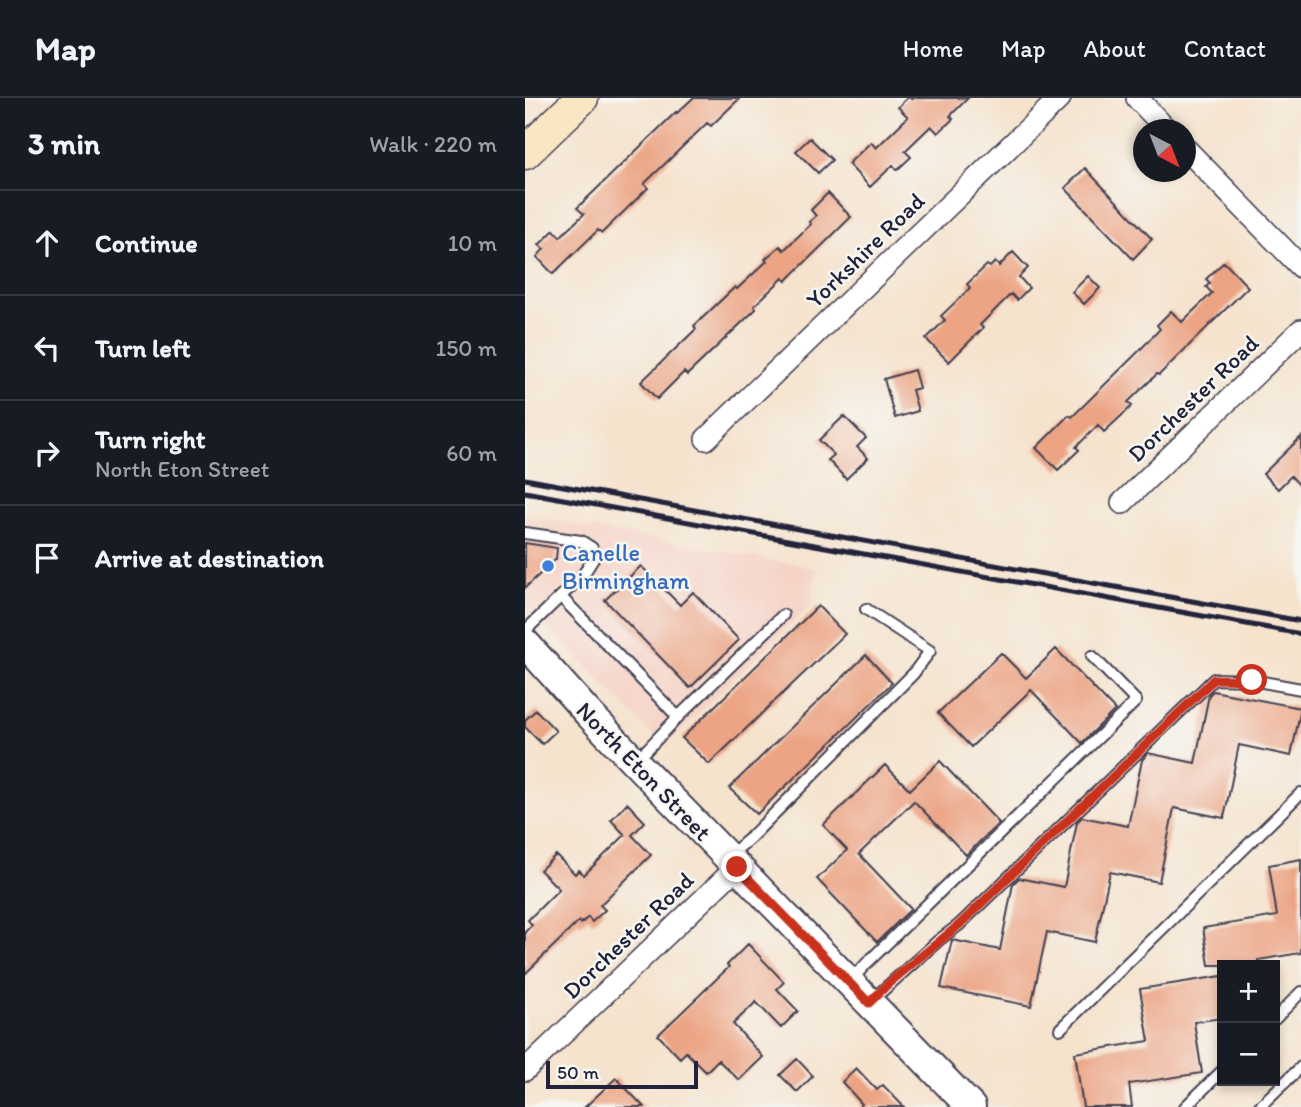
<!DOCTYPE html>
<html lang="en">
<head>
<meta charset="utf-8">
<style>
  body { margin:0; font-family:Itim,sans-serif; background:#20242c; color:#f1f3f6 }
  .controls { position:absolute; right:21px; bottom:21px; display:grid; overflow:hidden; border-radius:0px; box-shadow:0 4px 10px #0003 }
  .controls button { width:63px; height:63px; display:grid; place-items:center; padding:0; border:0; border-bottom:2px solid #363941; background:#171b24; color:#f1f3f6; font:35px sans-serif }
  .compass { position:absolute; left:608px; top:21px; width:63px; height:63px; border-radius:50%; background:#171b24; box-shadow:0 4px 10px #0003; rotate:138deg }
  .scale { position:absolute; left:21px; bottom:18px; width:152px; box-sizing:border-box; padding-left:7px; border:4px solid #22223b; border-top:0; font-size:19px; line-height:24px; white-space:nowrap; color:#22223b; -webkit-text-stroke:5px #f6f6f2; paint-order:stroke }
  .stop { position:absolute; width:21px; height:21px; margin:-16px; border:5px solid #c8321e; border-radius:50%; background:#fff }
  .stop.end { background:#c8321e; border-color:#fff; box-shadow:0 2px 7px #0008 }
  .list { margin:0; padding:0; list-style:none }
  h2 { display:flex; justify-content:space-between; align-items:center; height:91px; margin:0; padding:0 28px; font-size:30px }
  h2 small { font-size:23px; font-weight:400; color:#9ea1a6 }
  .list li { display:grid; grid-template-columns:46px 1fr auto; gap:21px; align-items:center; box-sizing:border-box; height:105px; padding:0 28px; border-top:2px solid #363941 }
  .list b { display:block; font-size:26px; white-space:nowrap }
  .list p { margin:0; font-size:23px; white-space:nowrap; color:#9ea1a6 }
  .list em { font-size:23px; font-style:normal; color:#9ea1a6 }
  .icon { flex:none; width:38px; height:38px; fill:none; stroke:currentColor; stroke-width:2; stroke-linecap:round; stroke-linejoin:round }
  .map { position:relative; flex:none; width:776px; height:1009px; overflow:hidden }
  header { display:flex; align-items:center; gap:42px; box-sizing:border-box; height:98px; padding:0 35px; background:#171b24; border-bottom:2px solid #363941 }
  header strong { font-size:33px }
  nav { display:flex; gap:38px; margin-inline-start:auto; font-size:24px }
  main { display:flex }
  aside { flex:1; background:#171b24 }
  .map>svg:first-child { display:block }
  .built { fill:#f6d2c5 }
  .building { fill:#eca484 }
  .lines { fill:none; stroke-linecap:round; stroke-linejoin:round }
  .service-casing { stroke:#423f51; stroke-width:14 }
  .minor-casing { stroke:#423f51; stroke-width:24 }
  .tertiary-casing { stroke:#423f51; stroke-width:32 }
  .secondary-casing { stroke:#423f51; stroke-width:35 }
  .service { stroke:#fff; stroke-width:10 }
  .minor { stroke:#fff; stroke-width:21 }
  .tertiary { stroke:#fff; stroke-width:28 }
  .secondary { stroke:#fbe6c4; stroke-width:32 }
  .rail { stroke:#22223b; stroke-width:5 }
  .route { stroke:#c8321e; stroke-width:9 }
  .shop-dot { fill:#3f7fe0; stroke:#f6f6f2; stroke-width:2.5 }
  .labels { text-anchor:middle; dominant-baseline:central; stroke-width:5; stroke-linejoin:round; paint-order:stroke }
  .street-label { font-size:24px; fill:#22223b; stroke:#f6f6f2 }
  .shop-label { font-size:24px; fill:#366cbe; stroke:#f6f6f2; text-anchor:start }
</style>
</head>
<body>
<header>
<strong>Map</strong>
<nav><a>Home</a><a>Map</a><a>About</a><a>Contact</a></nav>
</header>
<main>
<aside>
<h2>3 min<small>Walk · 220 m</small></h2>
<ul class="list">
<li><svg class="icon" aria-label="ahead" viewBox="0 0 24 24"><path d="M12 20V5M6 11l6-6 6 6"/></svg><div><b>Continue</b></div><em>10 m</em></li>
<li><svg class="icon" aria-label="left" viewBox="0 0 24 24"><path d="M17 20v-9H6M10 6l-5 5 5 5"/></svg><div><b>Turn left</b></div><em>150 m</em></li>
<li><svg class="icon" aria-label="right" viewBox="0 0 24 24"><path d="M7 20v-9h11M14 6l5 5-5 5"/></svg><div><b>Turn right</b><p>North Eton Street</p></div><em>60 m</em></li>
<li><svg class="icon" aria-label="arrive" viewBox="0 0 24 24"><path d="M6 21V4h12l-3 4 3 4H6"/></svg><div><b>Arrive at destination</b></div></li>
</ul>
</aside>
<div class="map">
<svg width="776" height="1009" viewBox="0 0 776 1009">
  <rect width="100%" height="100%" fill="#f6f6f2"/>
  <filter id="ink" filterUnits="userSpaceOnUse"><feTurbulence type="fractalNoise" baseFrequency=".0143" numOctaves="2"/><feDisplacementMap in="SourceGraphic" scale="14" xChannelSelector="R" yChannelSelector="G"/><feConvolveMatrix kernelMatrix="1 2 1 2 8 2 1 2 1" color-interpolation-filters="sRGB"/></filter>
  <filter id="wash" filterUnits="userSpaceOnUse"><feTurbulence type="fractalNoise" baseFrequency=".00686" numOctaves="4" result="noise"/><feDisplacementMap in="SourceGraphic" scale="28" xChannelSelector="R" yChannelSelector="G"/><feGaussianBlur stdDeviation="1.57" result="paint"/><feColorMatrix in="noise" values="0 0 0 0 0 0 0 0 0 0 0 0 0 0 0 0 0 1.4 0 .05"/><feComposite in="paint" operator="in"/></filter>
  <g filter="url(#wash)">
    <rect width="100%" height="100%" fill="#f5e3ce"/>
    <path class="built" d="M0,418L291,470L287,506L139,648L0,506Z"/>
    <g id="blocks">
      <path class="building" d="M168,0H215L186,28L182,25L119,86L123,90L77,135L73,132L28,176L12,159L19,151L14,147L29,132L35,139L59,116L52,110L151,14L152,15Z
        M382,0H443L425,18L428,21L413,35L406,28L380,53L386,59L372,72L368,67L345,89L323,66L346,44L351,50L383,19L373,9Z
        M285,40L307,62L293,75L271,53Z
        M560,70L627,141L608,161L540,90Z
        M303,95L326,119L261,183L258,180L229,208L231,211L162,277L159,274L132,301L116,284L171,231L169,228L210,189L212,191L242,163L240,161L255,148L259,152L286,126L284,124L291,118L286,112Z
        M488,154L503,170L494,179L504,190L492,202L486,196L455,227L458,230L424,264L401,241L420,222L416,218L445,190L442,186L462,167L465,169L470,164L474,168Z
        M699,164L723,189L634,277L632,276L603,304L607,308L579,334L573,327L551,349L554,352L533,372L511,350L544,317L547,319L612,255L635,231L632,227L646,213L657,224L687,195L681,189L685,185L681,181Z
        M563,178L575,190L559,206L547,194Z
        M389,272L394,290L387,292L393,313L370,320L359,281Z
        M319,318L341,340L332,349L343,360L321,381L303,362L309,357L294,342Z
        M776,339V389L766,378L753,391L738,376Z
        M0,445L32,450L31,461L0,490Z
        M116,468L155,507L168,494L214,542L165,590L80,502Z
        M293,508L320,536L184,666L157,640Z
        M531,551L590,612L557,645L506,592L446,649L413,615L476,555L501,580Z
        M341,557L367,585L232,716L204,690Z
        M688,593L776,610L766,658L714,647L699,720L649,710L634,784L585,774L570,844L522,834L506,908L416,890L427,842L475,852L488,786L494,780L539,789L552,724L557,719L603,728L617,662L623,655L670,665L684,597Z
        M11,612L31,633L17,646L0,629V622Z
        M415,663L474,725L441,757L389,703L334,756L386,811L352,844L292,781L322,752L298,727L360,667L385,692Z
        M102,705L120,724L107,737L126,757L75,807L80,812L67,824L63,819L56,826L54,823L0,876V834L7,827L3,822L34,791L15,772L31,757L50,776L54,772L59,777L100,737L86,722Z
        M776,761V855L733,862V867H684L678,830L752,818L744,767Z
        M223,846L259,884L252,891L273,913L256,930L231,904L208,926L238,959L214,982L193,962L181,974L161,954L155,960L133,937L204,869L202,867Z
        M697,878V920L669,924L677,975L604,986L607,1009H558L550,955L624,943L615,891Z
        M272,961L288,978L272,994L255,977Z
        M331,970L352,992L358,987L379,1009H334L337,1006L317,984Z
        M91,980L119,1009H60Z"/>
    </g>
  </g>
  <g filter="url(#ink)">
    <use href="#blocks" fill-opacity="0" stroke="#423f51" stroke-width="2"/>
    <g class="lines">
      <g class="service-casing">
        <path id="service" d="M0,435L56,443L67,450L68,461L58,477L0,533
          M36,499L153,619
          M111,663L153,619L258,517
          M203,759L224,741L388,576L405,553L341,511
          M324,884L343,864L611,603L567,558
          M346,903L414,842L434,827L689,581L727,582L776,591
          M750,921L776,894
          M535,931L776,695
          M660,1009L697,973
          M734,1009L776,969"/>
      </g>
      <g class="minor-casing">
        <path id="minor" d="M612,0L642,32
          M660,50L776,169
          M181,341L535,0
          M597,405L776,232
          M0,972L212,769"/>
      </g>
      <g class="tertiary-casing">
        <path id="tertiary" d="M0,545L63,615L110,664L446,1009"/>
      </g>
      <g class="secondary-casing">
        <path id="secondary" d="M0,55L57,0"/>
      </g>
      <use href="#service" class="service"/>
      <use href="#minor" class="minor"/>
      <use href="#tertiary" class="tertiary"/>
      <use href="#secondary" class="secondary"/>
      <path class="rail" d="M0,381L776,523
        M0,394L776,536"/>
    </g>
  </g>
  <g class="lines" filter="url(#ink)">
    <path class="route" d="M212,769L344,905L364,885L434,827L689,581L727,582"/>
  </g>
  <circle class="shop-dot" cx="23" cy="468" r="7"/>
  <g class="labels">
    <g class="street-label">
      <text transform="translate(340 152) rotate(-44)">Yorkshire Road</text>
      <text transform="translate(668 300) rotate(-44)">Dorchester Road</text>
      <text transform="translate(119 673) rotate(46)">North Eton Street</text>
      <text transform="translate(103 837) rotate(-44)">Dorchester Road</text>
    </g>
    <g class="shop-label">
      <text x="37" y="454">Canelle<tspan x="37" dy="28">Birmingham</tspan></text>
    </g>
  </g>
</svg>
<div class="controls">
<button>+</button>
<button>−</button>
</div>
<svg class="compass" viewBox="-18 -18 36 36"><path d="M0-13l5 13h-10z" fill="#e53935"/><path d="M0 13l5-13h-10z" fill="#9ea1a6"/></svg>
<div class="scale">50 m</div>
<div class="stop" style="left:727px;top:582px"></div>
<div class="stop end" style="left:212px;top:769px"></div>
</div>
</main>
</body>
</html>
